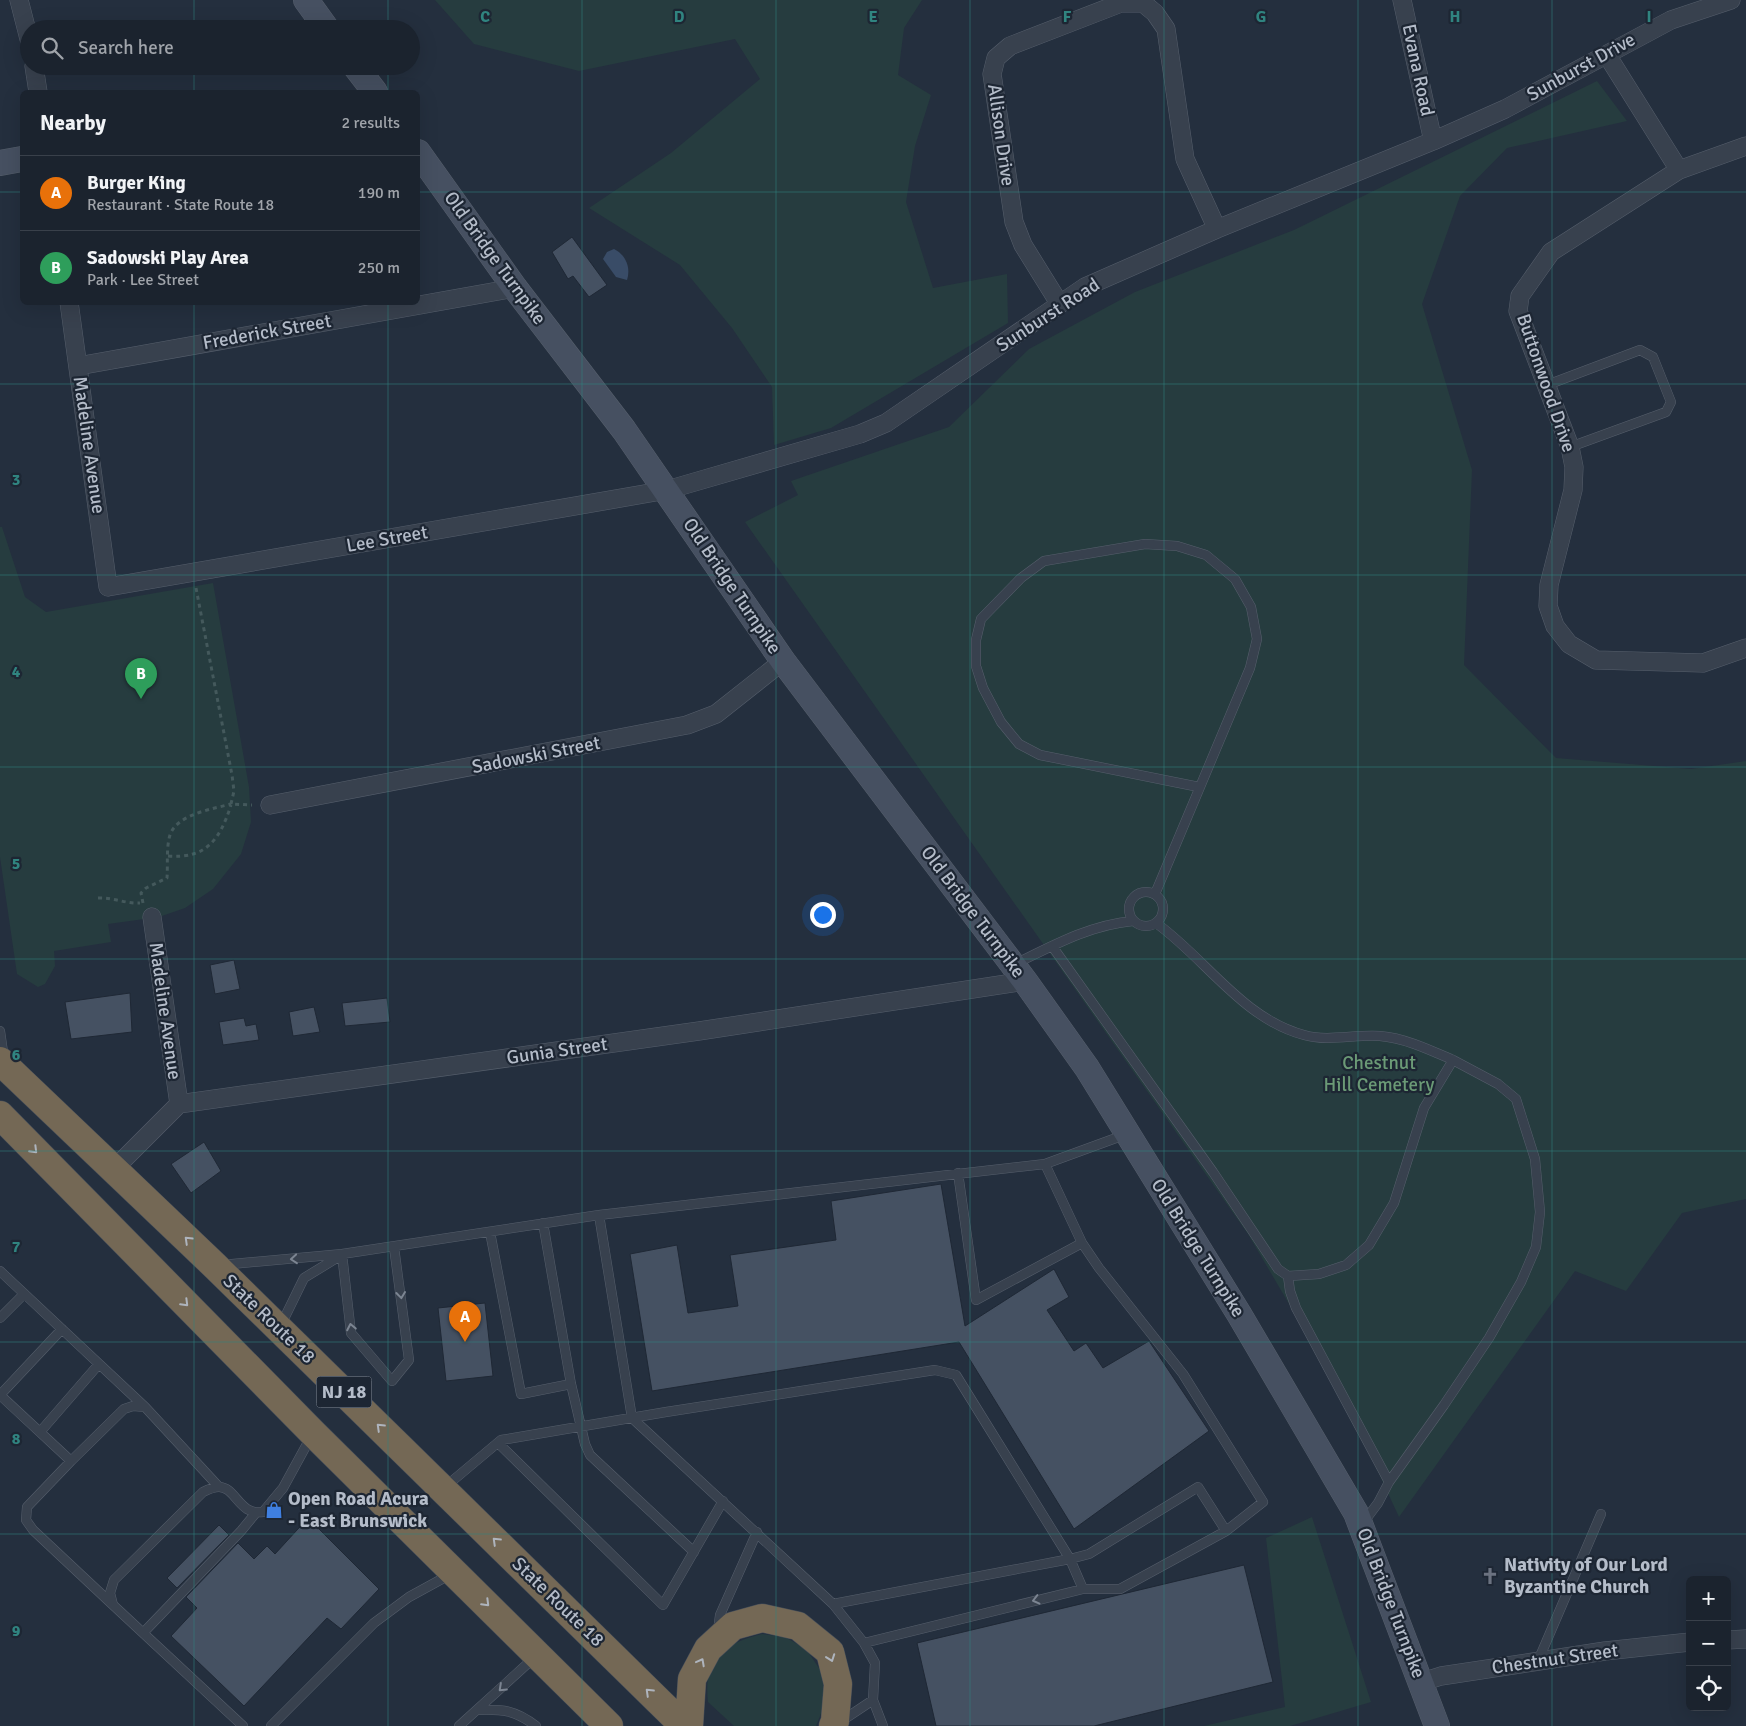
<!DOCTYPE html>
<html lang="en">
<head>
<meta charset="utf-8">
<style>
  body { margin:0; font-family:Signika,sans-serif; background:#282f3a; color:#f1f3f6 }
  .controls { position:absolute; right:15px; bottom:15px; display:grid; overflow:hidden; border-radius:8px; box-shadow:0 5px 20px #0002 }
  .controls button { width:45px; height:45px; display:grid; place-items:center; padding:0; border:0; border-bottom:1px solid #39404a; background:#1b232e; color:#f1f3f6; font:25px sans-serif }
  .you { position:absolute; left:822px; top:914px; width:18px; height:18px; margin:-12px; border:4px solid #fff; border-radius:50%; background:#1a73e8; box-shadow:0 0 0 8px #1a73e833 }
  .badge { display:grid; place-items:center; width:32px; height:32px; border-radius:50%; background:#8ab4f8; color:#fff; font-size:16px; font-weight:700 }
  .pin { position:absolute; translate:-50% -41px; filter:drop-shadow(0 1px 2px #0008) }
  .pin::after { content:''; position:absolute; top:26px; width:18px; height:15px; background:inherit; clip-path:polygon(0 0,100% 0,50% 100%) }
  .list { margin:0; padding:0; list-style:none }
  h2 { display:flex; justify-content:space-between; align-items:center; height:65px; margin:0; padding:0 20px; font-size:21px }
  h2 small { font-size:16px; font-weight:400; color:#a0a4aa }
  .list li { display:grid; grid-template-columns:32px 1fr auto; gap:15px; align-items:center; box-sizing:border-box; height:75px; padding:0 20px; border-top:1px solid #39404a }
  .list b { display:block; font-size:19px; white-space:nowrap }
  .list p { margin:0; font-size:16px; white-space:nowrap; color:#a0a4aa }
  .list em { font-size:16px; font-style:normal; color:#a0a4aa }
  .icon { flex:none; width:28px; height:28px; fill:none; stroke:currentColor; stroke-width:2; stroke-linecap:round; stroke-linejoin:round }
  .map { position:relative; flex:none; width:1746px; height:1726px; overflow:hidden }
  .search { position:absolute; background:#1b232e; box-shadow:0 5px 20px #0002; left:20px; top:20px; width:400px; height:55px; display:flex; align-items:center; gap:12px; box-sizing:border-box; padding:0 18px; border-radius:28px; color:#a0a4aa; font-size:19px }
  .panel { position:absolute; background:#1b232e; box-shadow:0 5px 20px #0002; left:20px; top:90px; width:400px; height:215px; border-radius:8px }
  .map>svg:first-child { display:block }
  .green { fill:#263c3f }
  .water { fill:#394c67 }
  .building { fill:#455162; stroke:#1f2835 }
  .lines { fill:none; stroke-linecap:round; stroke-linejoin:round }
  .lane-casing { stroke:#565f6c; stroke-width:10 }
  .street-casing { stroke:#565f6c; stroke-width:19 }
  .secondary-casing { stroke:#565f6c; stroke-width:26 }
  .highway-casing { stroke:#434c59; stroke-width:29 }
  .path { stroke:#44595c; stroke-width:3; stroke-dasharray:4 4; stroke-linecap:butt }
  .lane { stroke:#38414e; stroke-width:9 }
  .street { stroke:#38414e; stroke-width:18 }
  .secondary { stroke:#465061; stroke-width:25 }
  .highway { stroke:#746855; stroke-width:28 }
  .oneway { stroke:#aeb4bd }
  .oneway2 { stroke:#7c8592 }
  .grid { fill:none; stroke:#308480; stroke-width:1; stroke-opacity:0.55 }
  .labels { text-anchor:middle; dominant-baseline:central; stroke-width:4.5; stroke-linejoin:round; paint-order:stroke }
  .shield { fill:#1d2633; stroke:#878f9c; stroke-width:1 }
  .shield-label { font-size:18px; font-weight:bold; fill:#b4bcc9 }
  .street-label { font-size:19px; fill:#b4bcc9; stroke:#1d2633 }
  .park-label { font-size:19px; fill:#6b9a76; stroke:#1d2633 }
  .poi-label { font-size:19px; font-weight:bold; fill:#b4bcc9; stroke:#1d2633; text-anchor:start }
  .grid-label { font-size:16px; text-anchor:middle; font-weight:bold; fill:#308480; stroke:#1d2633; stroke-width:4.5; stroke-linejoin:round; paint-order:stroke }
</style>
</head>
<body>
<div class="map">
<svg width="1746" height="1726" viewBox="0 0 1746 1726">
  <rect width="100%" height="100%" fill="#242f3e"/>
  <path class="green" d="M435,0H922L904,28L898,75L931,95L915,146L906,202L933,288L1007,274L1008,323L831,428L774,445L772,387L732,328L680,265L589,208L671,153L760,79L735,39L579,71L474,44Z
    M1597,81L1627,121L1507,148L1460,196L1422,304L1472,470L1464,665L1556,758L1691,769L1746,761V1199L1682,1213L1626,1291L1575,1271L1399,1517L1343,1396L1248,1234L745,522L798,495L791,481L949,427L1029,349L1135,292L1294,230Z
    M0,527H2L25,597L46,612L213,583L249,787L251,822L241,854L213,889L185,908L159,917L108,924L111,942L54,951L55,966L45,984L38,987L17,974L0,857Z
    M1312,1517L1371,1702L1290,1726H1204L1285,1707L1266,1538Z
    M762,1634L785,1637L806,1649L821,1671L826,1701L816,1726H734L708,1702C703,1659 723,1644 762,1634Z"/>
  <path class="water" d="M614,249C626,255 631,268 627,280L616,277L603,259L607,252Z"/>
  <path class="building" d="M572,237L607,285L589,297L573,276L568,279L552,252Z
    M234,960L240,989L215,994L210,965Z
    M130,993L132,1032L71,1039L65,1002Z
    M387,998L390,1022L345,1026L342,1003Z
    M314,1007L320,1032L293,1036L289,1012Z
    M244,1018L246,1026L256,1024L259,1040L223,1045L219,1022Z
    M204,1142L221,1171L191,1193L171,1164Z
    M941,1184L965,1326L1054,1269L1069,1297L1047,1310L1074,1351L1086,1343L1103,1368L1149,1341L1209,1431L1074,1529L959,1342L652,1391L630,1254L677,1245L688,1313L738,1306L730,1255L836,1240L831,1201Z
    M485,1303L493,1376L446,1381L438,1308Z
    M308,1518L379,1589L341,1629L327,1618L244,1706L171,1636L197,1608L186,1597L238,1543L254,1559L267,1546L275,1554Z
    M219,1525L229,1535L177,1588L167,1578Z
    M1244,1565L1273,1682L1094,1726H936L917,1643Z"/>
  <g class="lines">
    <g class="lane-casing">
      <path id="lane" d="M1547,385L1640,350L1653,357L1671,402L1666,412L1570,447
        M1129 909a17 17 0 1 1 34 0a17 17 0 1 1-34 0Z
        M1155,894L1250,668L1257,639L1251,607L1235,579L1206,555L1177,546L1145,544L1044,561L1021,578L981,619L976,640V666L983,688L1001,722L1019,744L1040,755L1199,787
        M1052,946L1213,1172L1278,1269L1288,1276L1319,1274L1346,1265L1369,1245L1394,1203L1424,1108L1453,1060C1430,1050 1405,1038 1380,1036C1356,1034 1328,1042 1304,1035C1243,1019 1205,958 1156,923
        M1015,964C1054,945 1090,925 1133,921
        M0,1031L4,1059
        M1127,1134L1045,1164L1082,1243L1099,1268L1183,1374L1263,1502L1226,1531L1120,1589H1083L1070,1559L1089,1554L1198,1487L1226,1531
        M958,1173L976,1300L1082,1243
        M543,1223L571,1384L585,1444L590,1455L694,1552
        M490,1232L521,1394L571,1384
        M342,1254L351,1333L392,1381L409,1360L394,1247
        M221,1265L342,1254L599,1215L1045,1164
        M0,1271L145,1407
        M1288,1276L1290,1291L1296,1308L1389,1482L1378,1503L1363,1523
        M0,1318L24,1294
        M280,1327L304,1278L340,1256
        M0,1395L71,1461L27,1507L26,1520L33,1530L113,1605
        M0,1395L62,1329
        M40,1432L99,1364
        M498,1443L663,1605L723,1501
        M71,1461L124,1409L133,1406L145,1407L219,1487
        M1389,1482L1444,1405L1489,1338L1521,1282L1536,1247L1540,1212L1535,1159L1516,1099L1498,1084L1453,1060
        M445,1487L501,1440L666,1412L935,1370L956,1375L1070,1559L833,1604L632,1418L599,1215
        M833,1604L864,1643L875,1663L873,1700L840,1722
        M718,1631L720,1615L757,1532
        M143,1633L241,1531L255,1514
        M864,1643L1083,1589
        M1538,1661L1601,1514
        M873,1700L883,1726
        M477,1710C503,1709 515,1710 536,1726
        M243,1726L113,1605L110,1593L114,1580L203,1492C207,1490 214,1487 219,1487C236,1487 239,1516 263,1512L283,1488L312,1435
        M271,1726L374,1623L409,1597L451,1574
        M459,1726L536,1656"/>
    </g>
    <g class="street-casing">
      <path id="street" d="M19,0L29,39
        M1402,0L1433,141
        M1607,55L1679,170
        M34,66L38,92
        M1746,146L1679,170L1551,252L1520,296L1518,311L1570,447L1574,467L1573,490L1549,585L1548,606L1555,626L1569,644L1596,660L1703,663L1746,648
        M69,302L108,587L667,490L860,434L886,423L1085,287L1217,229L1433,141L1505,109L1671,20L1731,0
        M1059,303L1023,245L1014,222L992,74L996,58L1010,46L1121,3H1143L1155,13L1166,29L1185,159L1217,229
        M78,366L515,288
        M270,805L687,725L716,714L783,661
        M152,917L179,1104
        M114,1169L179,1104L699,1031L1025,981
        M1727,1640L1746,1639
        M1422,1682L1441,1676L1605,1651L1690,1642"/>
    </g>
    <g class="secondary-casing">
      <path id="secondary" d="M306,0L327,29
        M355,66L375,92
        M418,152L515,288L624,430L783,661L1025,981L1087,1068L1239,1314L1356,1513L1437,1726
        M0,163L22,159"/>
    </g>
    <g class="highway-casing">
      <path id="highway" d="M0,1061L215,1266L684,1726
        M0,1115L313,1433L609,1726
        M689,1726L692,1679L708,1649L733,1626L762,1618L798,1626L830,1652L838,1684L835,1721L833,1726"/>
    </g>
    <path class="path" d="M196,588L232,775L234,791L231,804L252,805
      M168,856C207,859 220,839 231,805
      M98,898C113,897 125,904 140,903
      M143,903L141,893L146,888L167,878C168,865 166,848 170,835C177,814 213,809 231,804"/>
    <use href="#lane" class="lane"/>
    <use href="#street" class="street"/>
    <use href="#secondary" class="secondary"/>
    <use href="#highway" class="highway"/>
  </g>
  <defs><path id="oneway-chevron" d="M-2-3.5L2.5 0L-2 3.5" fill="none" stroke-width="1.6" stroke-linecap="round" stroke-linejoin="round" transform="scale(1.25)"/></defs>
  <g class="oneway">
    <use href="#oneway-chevron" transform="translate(34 1150) rotate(45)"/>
    <use href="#oneway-chevron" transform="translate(188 1240) rotate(-136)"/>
    <use href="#oneway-chevron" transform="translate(185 1303) rotate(45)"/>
    <use href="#oneway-chevron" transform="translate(380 1427) rotate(-136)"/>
    <use href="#oneway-chevron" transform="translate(496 1541) rotate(-136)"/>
    <use href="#oneway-chevron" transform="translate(486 1603) rotate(45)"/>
    <use href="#oneway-chevron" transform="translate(831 1658) rotate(70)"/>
    <use href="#oneway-chevron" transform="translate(701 1662) rotate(-62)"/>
    <use href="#oneway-chevron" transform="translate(649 1692) rotate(-136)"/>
  </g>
  <g class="oneway2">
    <use href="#oneway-chevron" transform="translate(294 1259) rotate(175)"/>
    <use href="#oneway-chevron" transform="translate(401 1295) rotate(83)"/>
    <use href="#oneway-chevron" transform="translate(351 1327) rotate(-101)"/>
    <use href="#oneway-chevron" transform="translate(1036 1600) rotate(166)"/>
    <use href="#oneway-chevron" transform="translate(502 1688) rotate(137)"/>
  </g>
  <path class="grid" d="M194,0V29M388,0V29M582,0V1726M776,0V1726M970,0V1726M1164,0V1726M1358,0V1726M1552,0V1726M194,66V92M388,66V92M0,192H22M418,192H1746M194,302V1726M388,302V1726M0,384H1746M0,575H1746M0,767H1746M0,959H1746M0,1151H1746M0,1342H1746M0,1534H1746"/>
  <defs>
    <g id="shop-bare" transform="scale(1.35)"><path d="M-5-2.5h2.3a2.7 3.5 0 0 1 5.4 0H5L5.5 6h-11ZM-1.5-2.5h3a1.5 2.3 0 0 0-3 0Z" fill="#3f7fe0" stroke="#1d2633" stroke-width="2.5" paint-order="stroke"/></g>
    <g id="church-bare" transform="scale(1.35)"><path d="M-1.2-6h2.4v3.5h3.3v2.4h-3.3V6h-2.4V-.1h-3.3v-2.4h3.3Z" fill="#6b7280" stroke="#1d2633" stroke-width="2.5" paint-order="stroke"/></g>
  </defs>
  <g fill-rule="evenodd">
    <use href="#shop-bare" x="274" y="1510"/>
    <use href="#church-bare" x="1490" y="1576"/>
  </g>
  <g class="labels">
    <rect class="shield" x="316.5" y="1376.5" width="55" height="31" rx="4"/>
    <g class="shield-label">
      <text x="344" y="1392">NJ 18</text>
    </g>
    <g class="street-label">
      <text transform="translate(1581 67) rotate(-29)">Sunburst Drive</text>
      <text transform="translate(1418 70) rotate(78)">Evana Road</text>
      <text transform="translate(1001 135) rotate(82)">Allison Drive</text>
      <text transform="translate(495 258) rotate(54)">Old Bridge Turnpike</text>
      <text transform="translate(1048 315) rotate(-33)">Sunburst Road</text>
      <text transform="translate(267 332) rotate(-10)">Frederick Street</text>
      <text transform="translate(1546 383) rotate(71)">Buttonwood Drive</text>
      <text transform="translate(89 445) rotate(82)">Madeline Avenue</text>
      <text transform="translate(387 539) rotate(-10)">Lee Street</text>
      <text transform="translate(732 586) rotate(56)">Old Bridge Turnpike</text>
      <text transform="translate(536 755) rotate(-11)">Sadowski Street</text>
      <text transform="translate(973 912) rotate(53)">Old Bridge Turnpike</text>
      <text transform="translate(165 1011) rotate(82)">Madeline Avenue</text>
      <text transform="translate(557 1051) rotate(-8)">Gunia Street</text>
      <text transform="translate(1198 1248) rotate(58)">Old Bridge Turnpike</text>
      <text transform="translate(269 1319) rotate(44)">State Route 18</text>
      <text transform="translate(558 1602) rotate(44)">State Route 18</text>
      <text transform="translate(1391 1603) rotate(69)">Old Bridge Turnpike</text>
      <text transform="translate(1555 1659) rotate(-8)">Chestnut Street</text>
    </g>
    <g class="park-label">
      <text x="1379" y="1063">Chestnut<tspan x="1379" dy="22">Hill Cemetery</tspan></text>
    </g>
    <g class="poi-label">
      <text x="288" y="1499">Open Road Acura<tspan x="288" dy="22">- East Brunswick</tspan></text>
      <text x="1504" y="1565">Nativity of Our Lord<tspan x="1504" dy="22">Byzantine Church</tspan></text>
    </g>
  </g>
  <g class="grid-label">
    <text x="485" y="22">C</text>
    <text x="679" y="22">D</text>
    <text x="873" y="22">E</text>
    <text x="1067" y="22">F</text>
    <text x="1261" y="22">G</text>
    <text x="1455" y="22">H</text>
    <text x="1649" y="22">I</text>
    <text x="16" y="485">3</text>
    <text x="16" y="677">4</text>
    <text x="16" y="869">5</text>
    <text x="16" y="1060">6</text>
    <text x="16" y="1252">7</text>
    <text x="16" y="1444">8</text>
    <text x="16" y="1636">9</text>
  </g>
</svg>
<div class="controls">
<button>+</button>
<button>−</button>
<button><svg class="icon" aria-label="locate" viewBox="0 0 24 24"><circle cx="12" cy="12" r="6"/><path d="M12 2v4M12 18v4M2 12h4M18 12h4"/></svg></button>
</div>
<div class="you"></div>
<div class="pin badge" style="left:465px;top:1342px;background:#e8710a">A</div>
<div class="pin badge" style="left:141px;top:699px;background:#2e9e5b">B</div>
<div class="search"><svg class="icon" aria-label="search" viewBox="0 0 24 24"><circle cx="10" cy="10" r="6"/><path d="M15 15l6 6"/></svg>Search here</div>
<section class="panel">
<h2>Nearby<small>2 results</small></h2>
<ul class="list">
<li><span class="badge" style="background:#e8710a">A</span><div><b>Burger King</b><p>Restaurant · State Route 18</p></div><em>190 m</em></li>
<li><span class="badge" style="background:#2e9e5b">B</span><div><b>Sadowski Play Area</b><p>Park · Lee Street</p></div><em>250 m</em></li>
</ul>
</section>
</div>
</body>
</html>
